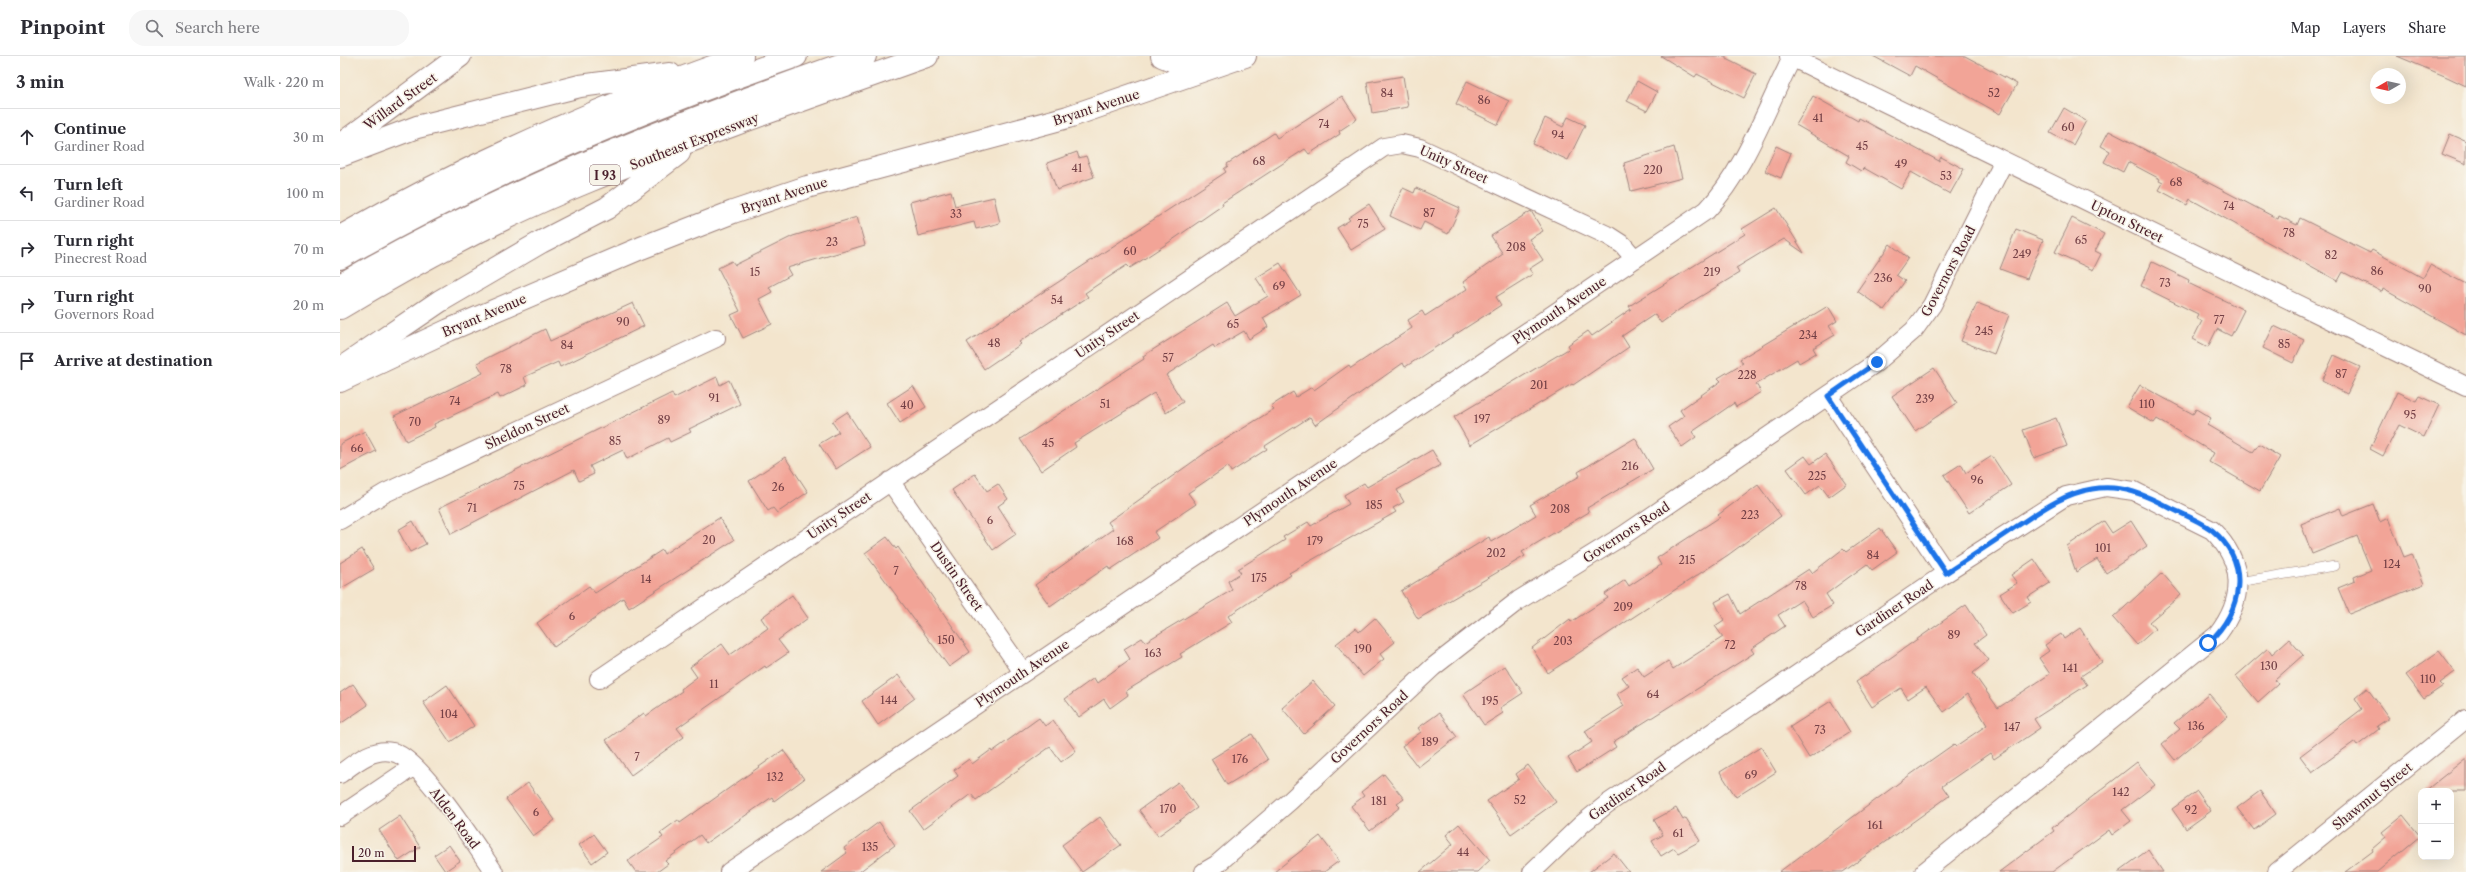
<!DOCTYPE html>
<html lang="en">
<head>
<meta charset="utf-8">
<style>
  body { margin:0; font-family:"Libre Caslon Text",serif; background:#f7f7f7; color:#2b2b33 }
  .controls { position:absolute; right:12px; bottom:12px; display:grid; overflow:hidden; border-radius:8px; box-shadow:0 4px 16px #0002 }
  .controls button { width:36px; height:36px; display:grid; place-items:center; padding:0; border:0; border-bottom:1px solid #e1e1e2; background:#fff; color:#2b2b33; font:20px sans-serif }
  .compass { position:absolute; left:2030px; top:12px; width:36px; height:36px; border-radius:50%; background:#fff; box-shadow:0 4px 16px #0002; rotate:261deg }
  .scale { position:absolute; left:12px; bottom:10px; width:64px; box-sizing:border-box; padding-left:4px; border:2px solid #4a1f2b; border-top:0; font-size:11px; line-height:14px; white-space:nowrap; color:#4a1f2b; -webkit-text-stroke:3px #f7f3e8; paint-order:stroke }
  .stop { position:absolute; width:12px; height:12px; margin:-9px; border:3px solid #1a73e8; border-radius:50%; background:#fff }
  .stop.end { background:#1a73e8; border-color:#fff; box-shadow:0 1px 4px #0008 }
  .list { margin:0; padding:0; list-style:none }
  h2 { display:flex; justify-content:space-between; align-items:center; height:52px; margin:0; padding:0 16px; font-size:17px }
  h2 small { font-size:13px; font-weight:400; color:#7c7c81 }
  .list li { display:grid; grid-template-columns:26px 1fr auto; gap:12px; align-items:center; box-sizing:border-box; height:56px; padding:0 16px; border-top:1px solid #e1e1e2 }
  .list b { display:block; font-size:15px; white-space:nowrap }
  .list p { margin:0; font-size:13px; white-space:nowrap; color:#7c7c81 }
  .list em { font-size:13px; font-style:normal; color:#7c7c81 }
  .icon { flex:none; width:22px; height:22px; fill:none; stroke:currentColor; stroke-width:2; stroke-linecap:round; stroke-linejoin:round }
  .map { position:relative; flex:none; width:2126px; height:816px; overflow:hidden }
  header { display:flex; align-items:center; gap:24px; box-sizing:border-box; height:56px; padding:0 20px; background:#fff; border-bottom:1px solid #e1e1e2 }
  header strong { font-size:19px }
  nav { display:flex; gap:22px; margin-inline-start:auto; font-size:14px }
  .search { width:280px; height:36px; background:#f7f7f7; display:flex; align-items:center; gap:10px; box-sizing:border-box; padding:0 14px; border-radius:16px; color:#7c7c81; font-size:15px }
  main { display:flex }
  aside { flex:1; background:#fff }
  .map>svg:first-child { display:block }
  .building { fill:#f2a497 }
  .lines { fill:none; stroke-linecap:round; stroke-linejoin:round }
  .lane-casing { stroke:#9e827c; stroke-width:10 }
  .street-casing { stroke:#9e827c; stroke-width:20 }
  .secondary-casing { stroke:#9e827c; stroke-width:24 }
  .highway-casing { stroke:#9e827c; stroke-width:24 }
  .lane { stroke:#fff; stroke-width:9 }
  .street { stroke:#fff; stroke-width:18 }
  .secondary { stroke:#fff; stroke-width:22 }
  .highway { stroke:#fff; stroke-width:22 }
  .route { stroke:#1a73e8; stroke-width:5 }
  .labels { text-anchor:middle; dominant-baseline:central; stroke-width:3; stroke-linejoin:round; paint-order:stroke }
  .number-label { font-size:11px; fill:#744046 }
  .shield { fill:#f7f3e8; stroke:#7e5f64; stroke-width:1 }
  .shield-label { font-size:12px; font-weight:bold; fill:#4a1f2b }
  .street-label { font-size:13px; fill:#4a1f2b; stroke:#f7f3e8 }
</style>
</head>
<body>
<header>
<strong>Pinpoint</strong>
<div class="search"><svg class="icon" aria-label="search" viewBox="0 0 24 24"><circle cx="10" cy="10" r="6"/><path d="M15 15l6 6"/></svg>Search here</div>
<nav><a>Map</a><a>Layers</a><a>Share</a></nav>
</header>
<main>
<aside>
<h2>3 min<small>Walk · 220 m</small></h2>
<ul class="list">
<li><svg class="icon" aria-label="ahead" viewBox="0 0 24 24"><path d="M12 20V5M6 11l6-6 6 6"/></svg><div><b>Continue</b><p>Gardiner Road</p></div><em>30 m</em></li>
<li><svg class="icon" aria-label="left" viewBox="0 0 24 24"><path d="M17 20v-9H6M10 6l-5 5 5 5"/></svg><div><b>Turn left</b><p>Gardiner Road</p></div><em>100 m</em></li>
<li><svg class="icon" aria-label="right" viewBox="0 0 24 24"><path d="M7 20v-9h11M14 6l5 5-5 5"/></svg><div><b>Turn right</b><p>Pinecrest Road</p></div><em>70 m</em></li>
<li><svg class="icon" aria-label="right" viewBox="0 0 24 24"><path d="M7 20v-9h11M14 6l5 5-5 5"/></svg><div><b>Turn right</b><p>Governors Road</p></div><em>20 m</em></li>
<li><svg class="icon" aria-label="arrive" viewBox="0 0 24 24"><path d="M6 21V4h12l-3 4 3 4H6"/></svg><div><b>Arrive at destination</b></div></li>
</ul>
</aside>
<div class="map">
<svg width="2126" height="816" viewBox="0 0 2126 816">
  <rect width="100%" height="100%" fill="#f7f3e8"/>
  <filter id="ink" filterUnits="userSpaceOnUse"><feTurbulence type="fractalNoise" baseFrequency=".025" numOctaves="2"/><feDisplacementMap in="SourceGraphic" scale="8" xChannelSelector="R" yChannelSelector="G"/><feConvolveMatrix kernelMatrix="1 2 1 2 8 2 1 2 1" color-interpolation-filters="sRGB"/></filter>
  <filter id="wash" filterUnits="userSpaceOnUse"><feTurbulence type="fractalNoise" baseFrequency=".012" numOctaves="4" result="noise"/><feDisplacementMap in="SourceGraphic" scale="16" xChannelSelector="R" yChannelSelector="G"/><feGaussianBlur stdDeviation="0.9" result="paint"/><feColorMatrix in="noise" values="0 0 0 0 0 0 0 0 0 0 0 0 0 0 0 0 0 1.4 0 .05"/><feComposite in="paint" operator="in"/></filter>
  <g filter="url(#wash)">
    <rect width="100%" height="100%" fill="#f3e5cd"/>
    <g id="blocks">
      <path class="building" d="M1321,0H1386V3L1416,18L1404,42L1357,18L1355,21Z
        M1533,0H1625L1677,28L1660,58L1575,10L1570,20Z
        M2057,0H2126V30L2107,21Z
        M1063,20L1068,51L1032,57L1027,26Z
        M1127,25L1169,45L1158,69L1116,48Z
        M1297,25L1317,36L1307,55L1287,45Z
        M1002,40L1017,63L999,75L1000,78L969,98L965,93L882,147L883,149L828,187L790,212L787,209L745,237L748,241L679,286L681,288L644,313L627,286L886,116L884,113L888,110L887,108L934,77L937,82Z
        M1473,40L1518,65L1519,62L1599,105L1601,101L1624,113L1610,138L1571,116L1561,133L1524,112L1521,115L1506,106L1509,100L1456,69Z
        M1724,52L1746,65L1733,89L1710,77Z
        M1228,61L1245,69L1228,104L1193,88L1205,62L1223,71Z
        M1769,75L1938,163L1939,160L1957,169L1960,162L2030,197L2032,194L2083,222L2090,209L2126,228V279L2043,233L2042,236L2003,216L1998,225L1850,143L1847,149L1819,134L1823,127L1819,125L1820,123L1788,106L1783,116L1764,106L1770,95L1761,90Z
        M2110,78L2126,85V108L2102,98Z
        M1436,90L1451,97L1441,122L1425,115Z
        M1334,91L1342,122L1291,135L1284,107Z
        M737,96L739,102L746,100L754,121L717,134L707,107Z
        M1063,132L1074,137L1076,132L1120,152L1108,178L1084,166L1080,174L1050,160Z
        M611,135L615,150L654,141L660,167L636,173L634,166L578,180L570,146Z
        M1029,148L1045,173L1011,194L997,172L1010,164L1008,162Z
        M1436,152L1464,197L1444,183L1396,212L1399,217L1340,253L1321,267L1315,258L1282,280L1289,291L1233,329L1232,328L1130,389L1114,361L1230,292L1228,289L1248,275L1252,280L1291,253L1289,250L1405,178L1402,173Z
        M1191,155L1203,175L1189,183L1203,204L1189,213L1193,218L1156,241L1161,249L1065,311L1063,307L975,369L970,361L925,390L927,393L891,416L888,410L848,437L856,448L814,476L818,482L770,514L768,510L710,550L695,529L773,473L768,466L875,390L934,353L931,350L953,336L956,341L972,331L974,334L1009,309L1011,312L1072,272L1068,264L1082,255L1085,260L1127,233L1123,226L1163,198L1151,180Z
        M517,161L525,189L447,212L451,219L429,231L432,236L419,243L432,268L403,282L391,259L400,255L378,212L392,205L395,209L453,180Z
        M1732,162L1764,178L1755,195L1761,198L1753,214L1715,196Z
        M1676,173L1703,184L1687,223L1660,213Z
        M1550,188L1568,202L1556,219L1565,225L1544,254L1517,235Z
        M1812,206L1849,224L1848,227L1904,254L1891,280L1877,273L1868,291L1853,283L1862,265L1856,262L1858,258L1801,230Z
        M940,207L961,239L923,262L928,271L909,283L904,275L875,292L873,289L826,319L843,346L826,357L814,337L734,387L736,391L701,415L680,383L804,303L803,300L887,247L895,260L928,240L916,222Z
        M293,247L304,270L220,311L218,306L184,321L187,329L160,342L158,338L94,368L95,371L66,385L54,360L143,317L137,307L205,273L210,285Z
        M1637,247L1669,259L1654,298L1621,285Z
        M1488,250L1497,265L1489,270L1495,279L1473,292L1476,297L1459,307L1457,303L1416,328L1421,336L1396,351L1394,347L1352,376L1356,381L1342,391L1328,371L1344,360L1340,354L1381,325L1378,322L1403,307L1400,303Z
        M1934,270L1964,284L1953,307L1923,292Z
        M1994,299L2020,311L2007,338L1982,325Z
        M1594,312L1617,347L1575,375L1552,340Z
        M377,321L380,329L389,324L400,348L349,373L351,376L330,386L328,382L287,403L283,394L250,410L254,418L239,425L234,414L111,478L99,452L332,337L334,342Z
        M1800,329L1853,358L1856,353L1871,362L1867,369L1913,396L1919,388L1940,401L1920,435L1869,406L1874,397L1817,363L1814,367L1787,351Z
        M573,330L586,351L560,367L547,347Z
        M2057,336L2076,345L2079,340L2099,349L2084,381L2059,369L2043,400L2030,393Z
        M507,356L530,391L496,413L479,388L499,376L492,366Z
        M1716,362L1727,390L1694,402L1683,374Z
        M25,375L36,395L0,414V388Z
        M1295,382L1313,413L1247,452L1249,456L1182,496L1185,500L1078,563L1061,535L1149,481L1151,486L1196,459L1190,449L1240,420L1238,416Z
        M1092,394L1101,409L1057,434L1064,446L1053,452L1056,456L949,517L951,519L888,560L892,566L840,598L842,601L786,635L788,639L770,652L764,643L739,661L725,643L754,622L757,627L790,603L784,593L802,582L805,586L892,534L888,525L901,517L898,513L945,484L943,481L968,466L971,470L1009,448L1004,439L1024,427L1027,431Z
        M1485,398L1507,428L1489,441L1480,429L1466,439L1447,413L1465,400L1471,408Z
        M1652,400L1671,429L1629,457L1604,419L1621,408L1626,417Z
        M445,401L468,436L437,457L433,452L428,455L409,425Z
        M635,418L647,435L658,428L668,443L658,450L676,478L653,494L612,434Z
        M1418,429L1441,460L1388,499L1208,617L1192,592L1230,563L1231,566L1268,542L1265,538L1285,524L1289,530L1321,509L1317,502L1380,461L1378,459Z
        M2033,448L2040,466L2048,462L2064,501L2072,498L2084,528L2009,558L1998,532L2015,525L2014,521L2031,514L2017,480L1972,498L1961,468L2000,452L2003,460Z
        M379,462L394,484L289,552L283,542L214,591L197,567L249,530L255,537L322,494L324,498Z
        M73,465L86,488L70,496L58,474Z
        M1764,465L1772,477L1791,465L1807,490L1766,517L1757,503L1736,516L1727,490Z
        M1540,472L1557,496L1532,514L1527,508L1486,538L1493,549L1473,561L1462,544L1438,559L1445,570L1411,593L1414,597L1273,686L1276,691L1237,716L1228,702L1252,686L1245,675L1284,650L1277,638L1289,630L1282,621L1297,611L1304,621L1328,605L1333,613L1383,581L1375,570L1384,564L1375,546L1390,538L1400,558L1469,513L1472,517L1503,493L1506,496Z
        M547,481L556,493L558,491L630,596L609,611L525,497Z
        M22,493L34,513L0,533V507Z
        M1694,503L1710,527L1688,541L1691,546L1673,557L1660,538L1677,527L1671,519Z
        M1822,517L1841,539L1809,566L1815,573L1797,589L1773,562Z
        M452,539L468,562L438,584L448,597L426,612L425,610L337,672L344,681L291,719L266,684L304,657L306,660L342,635L341,633L357,621L350,611L382,588L390,599L428,572L421,562Z
        M1626,549L1646,579L1635,587L1649,604L1633,617L1658,652L1710,618L1699,602L1709,595L1705,589L1721,578L1724,583L1740,572L1762,606L1741,620L1747,629L1694,663L1700,672L1654,703L1650,697L1602,730L1609,740L1503,816H1439L1560,726L1614,688L1616,690L1647,669L1628,638L1604,656L1586,631L1568,643L1561,632L1532,651L1516,626Z
        M1035,562L1055,586L1040,598L1044,603L1023,620L996,588L1016,572L1019,576Z
        M1949,583L1963,599L1935,624L1938,628L1918,646L1896,620L1928,592L1932,598Z
        M2099,595L2115,616L2100,627L2103,630L2084,643L2066,619Z
        M1165,610L1183,637L1160,652L1163,657L1144,669L1123,638Z
        M558,619L575,642L538,669L522,645Z
        M973,625L995,650L964,678L942,652Z
        M13,628L28,649L0,668V637Z
        M107,629L134,670L110,686L83,646Z
        M2027,632L2049,662L2037,670L2039,673L2017,690L2014,686L1972,716L1960,700L2022,653L2015,642Z
        M1869,638L1888,660L1835,704L1822,688L1840,673L1834,667Z
        M1491,645L1510,676L1469,702L1450,671Z
        M1099,657L1117,681L1078,711L1062,690L1081,676L1078,672Z
        M699,662L705,670L713,664L736,695L721,706L710,691L636,744L631,738L583,773L570,755L618,720L614,714L629,703L632,708L651,694L652,696Z
        M912,678L928,704L887,729L871,703Z
        M1421,691L1436,716L1396,741L1380,716Z
        M443,694L464,723L434,745L432,741L366,787L360,779L325,805L328,808L317,816H296L288,805L323,781L320,777L338,764L340,767Z
        M2126,702V735H2085Z
        M1797,706L1815,729L1782,754L1791,765L1772,779L1769,774L1712,816H1659L1714,775L1712,772Z
        M1188,709L1216,746L1171,778L1147,745L1179,723L1176,718Z
        M1044,718L1064,743L1057,748L1060,751L1030,775L1011,750L1024,740L1021,736Z
        M838,726L857,752L818,780L799,754Z
        M188,727L215,764L193,780L166,743Z
        M1857,735L1871,755L1846,773L1832,753Z
        M1920,735L1936,758L1914,774L1897,752Z
        M1336,752L1343,764L1346,762L1360,785L1338,797L1334,792L1321,800L1312,785L1323,779L1314,764Z
        M2063,759L2080,780L2037,816H2005L2033,795L2032,793L2046,781L2042,776Z
        M60,760L80,791L59,805L39,774Z
        M760,761L781,789L742,816L722,789Z
        M539,766L555,789L519,816H481L507,797L504,792Z
        M1119,768L1150,804L1137,816H1080L1113,788L1106,779Z
        M254,778L267,796L252,807L239,789Z
        M980,780L999,805L984,816H934Z
        M109,789L120,805L105,815L94,799Z
        M1808,794L1823,816H1778Z
        M1274,797L1289,816H1249Z"/>
    </g>
  </g>
  <g filter="url(#ink)">
    <use href="#blocks" fill-opacity="0" stroke="#9e827c" stroke-width="1"/>
    <g class="lines">
      <g class="lane-casing">
        <path id="lane" d="M1898,526L1995,510"/>
      </g>
      <g class="street-casing">
        <path id="street" d="M1449,0L2126,330
          M1488,340L1606,517
          M550,425L683,616
          M0,464L45,437L376,282
          M259,623L1044,91L1062,88L1080,92L1269,180L1283,189L1295,203
          M0,718C15,707 32,692 52,696C79,700 137,791 154,816
          M0,760L74,710
          M389,816L1367,154C1406,113 1427,50 1453,0
          M864,816L876,809L950,745L1093,611L1179,544L1284,479L1537,306L1574,274L1592,249L1664,105
          M1192,816L1242,768L1267,748L1606,517L1726,440L1766,431L1794,435L1872,474C1905,507 1905,542 1878,578L1584,816
          M1937,816L2126,663"/>
      </g>
      <g class="secondary-casing">
        <path id="secondary" d="M822,0L846,10H869
          M0,89L120,0
          M0,325L109,274L301,192L393,156L467,131L728,61L905,0"/>
      </g>
      <g class="highway-casing">
        <path id="highway" d="M0,100L77,71L240,30L330,18
          M0,181C127,108 263,49 402,0
          M0,202C145,119 298,55 456,0
          M0,229C166,132 344,64 525,0
          M0,252C80,204 163,160 249,125C360,79 474,40 587,0
          M0,313L100,245L201,186L267,152L339,97"/>
      </g>
      <use href="#lane" class="lane"/>
      <use href="#street" class="street"/>
      <use href="#secondary" class="secondary"/>
      <use href="#highway" class="highway"/>
    </g>
  </g>
  <g class="lines" filter="url(#ink)">
    <path class="route" d="M1537,306L1488,340L1606,517C1629,502 1652,487 1674,472C1699,456 1722,438 1752,433C1782,428 1806,439 1832,453C1845,459 1860,465 1872,474C1912,507 1902,555 1868,587"/>
  </g>
  <g class="labels">
    <g class="number-label">
      <text x="1047" y="37">84</text>
      <text x="1654" y="37">52</text>
      <text x="1144" y="44">86</text>
      <text x="1478" y="62">41</text>
      <text x="984" y="68">74</text>
      <text x="1728" y="71">60</text>
      <text x="1218" y="79">94</text>
      <text x="1522" y="90">45</text>
      <text x="919" y="105">68</text>
      <text x="1561" y="108">49</text>
      <text x="737" y="112">41</text>
      <text x="1313" y="114">220</text>
      <text x="1606" y="120">53</text>
      <text x="1836" y="126">68</text>
      <text x="1889" y="150">74</text>
      <text x="1089" y="157">87</text>
      <text x="616" y="158">33</text>
      <text x="1023" y="168">75</text>
      <text x="1949" y="177">78</text>
      <text x="1741" y="184">65</text>
      <text x="492" y="186">23</text>
      <text x="1176" y="191">208</text>
      <text x="790" y="195">60</text>
      <text x="1682" y="198">249</text>
      <text x="1991" y="199">82</text>
      <text x="2037" y="215">86</text>
      <text x="415" y="216">15</text>
      <text x="1372" y="216">219</text>
      <text x="1543" y="222">236</text>
      <text x="1825" y="227">73</text>
      <text x="939" y="230">69</text>
      <text x="2085" y="233">90</text>
      <text x="717" y="244">54</text>
      <text x="1879" y="264">77</text>
      <text x="283" y="266">90</text>
      <text x="893" y="268">65</text>
      <text x="1644" y="275">245</text>
      <text x="1468" y="279">234</text>
      <text x="654" y="287">48</text>
      <text x="1944" y="288">85</text>
      <text x="227" y="289">84</text>
      <text x="828" y="302">57</text>
      <text x="166" y="313">78</text>
      <text x="2001" y="318">87</text>
      <text x="1407" y="319">228</text>
      <text x="1199" y="329">201</text>
      <text x="374" y="342">91</text>
      <text x="1585" y="343">239</text>
      <text x="115" y="345">74</text>
      <text x="765" y="348">51</text>
      <text x="1807" y="348">110</text>
      <text x="567" y="349">40</text>
      <text x="2070" y="359">95</text>
      <text x="1142" y="363">197</text>
      <text x="324" y="364">89</text>
      <text x="75" y="366">70</text>
      <text x="275" y="385">85</text>
      <text x="708" y="387">45</text>
      <text x="17" y="392">66</text>
      <text x="1290" y="410">216</text>
      <text x="1477" y="420">225</text>
      <text x="1637" y="424">96</text>
      <text x="179" y="430">75</text>
      <text x="438" y="431">26</text>
      <text x="1034" y="449">185</text>
      <text x="132" y="452">71</text>
      <text x="1220" y="453">208</text>
      <text x="1410" y="459">223</text>
      <text x="650" y="464">6</text>
      <text x="369" y="484">20</text>
      <text x="785" y="485">168</text>
      <text x="975" y="485">179</text>
      <text x="1763" y="492">101</text>
      <text x="1156" y="497">202</text>
      <text x="1533" y="499">84</text>
      <text x="1347" y="504">215</text>
      <text x="2052" y="508">124</text>
      <text x="556" y="515">7</text>
      <text x="919" y="522">175</text>
      <text x="306" y="523">14</text>
      <text x="1461" y="530">78</text>
      <text x="1283" y="551">209</text>
      <text x="232" y="560">6</text>
      <text x="1614" y="579">89</text>
      <text x="606" y="584">150</text>
      <text x="1223" y="585">203</text>
      <text x="1390" y="589">72</text>
      <text x="1023" y="593">190</text>
      <text x="813" y="597">163</text>
      <text x="1929" y="610">130</text>
      <text x="1730" y="612">141</text>
      <text x="2088" y="623">110</text>
      <text x="374" y="628">11</text>
      <text x="1313" y="638">64</text>
      <text x="549" y="644">144</text>
      <text x="1150" y="645">195</text>
      <text x="109" y="658">104</text>
      <text x="1856" y="670">136</text>
      <text x="1672" y="671">147</text>
      <text x="1480" y="674">73</text>
      <text x="1090" y="686">189</text>
      <text x="297" y="701">7</text>
      <text x="900" y="703">176</text>
      <text x="1411" y="719">69</text>
      <text x="435" y="721">132</text>
      <text x="1781" y="736">142</text>
      <text x="1180" y="744">52</text>
      <text x="1039" y="745">181</text>
      <text x="828" y="753">170</text>
      <text x="1851" y="754">92</text>
      <text x="196" y="756">6</text>
      <text x="1535" y="769">161</text>
      <text x="1338" y="777">61</text>
      <text x="530" y="791">135</text>
      <text x="1123" y="796">44</text>
    </g>
    <rect class="shield" x="250" y="109" width="30" height="20" rx="3"/>
    <g class="shield-label">
      <text x="265" y="119">I 93</text>
    </g>
    <g class="street-label">
      <text transform="translate(60 45) rotate(-36)">Willard Street</text>
      <text transform="translate(756 51) rotate(-18)">Bryant Avenue</text>
      <text transform="translate(354 85) rotate(-21)">Southeast Expressway</text>
      <text transform="translate(1114 108) rotate(24)">Unity Street</text>
      <text transform="translate(444 139) rotate(-18)">Bryant Avenue</text>
      <text transform="translate(1787 165) rotate(26)">Upton Street</text>
      <text transform="translate(1608 215) rotate(-62)">Governors Road</text>
      <text transform="translate(1219 254) rotate(-34)">Plymouth Avenue</text>
      <text transform="translate(144 259) rotate(-23)">Bryant Avenue</text>
      <text transform="translate(767 278) rotate(-34)">Unity Street</text>
      <text transform="translate(187 370) rotate(-25)">Sheldon Street</text>
      <text transform="translate(950 436) rotate(-34)">Plymouth Avenue</text>
      <text transform="translate(499 459) rotate(-34)">Unity Street</text>
      <text transform="translate(1286 476) rotate(-33)">Governors Road</text>
      <text transform="translate(617 520) rotate(55)">Dustin Street</text>
      <text transform="translate(1554 552) rotate(-34)">Gardiner Road</text>
      <text transform="translate(682 617) rotate(-34)">Plymouth Avenue</text>
      <text transform="translate(1029 671) rotate(-43)">Governors Road</text>
      <text transform="translate(1287 735) rotate(-35)">Gardiner Road</text>
      <text transform="translate(2032 740) rotate(-39)">Shawmut Street</text>
      <text transform="translate(115 762) rotate(53)">Alden Road</text>
    </g>
  </g>
</svg>
<div class="controls">
<button>+</button>
<button>−</button>
</div>
<svg class="compass" viewBox="-18 -18 36 36"><path d="M0-13l5 13h-10z" fill="#e53935"/><path d="M0 13l5-13h-10z" fill="#7c7c81"/></svg>
<div class="scale">20 m</div>
<div class="stop" style="left:1868px;top:587px"></div>
<div class="stop end" style="left:1537px;top:306px"></div>
</div>
</main>
</body>
</html>
